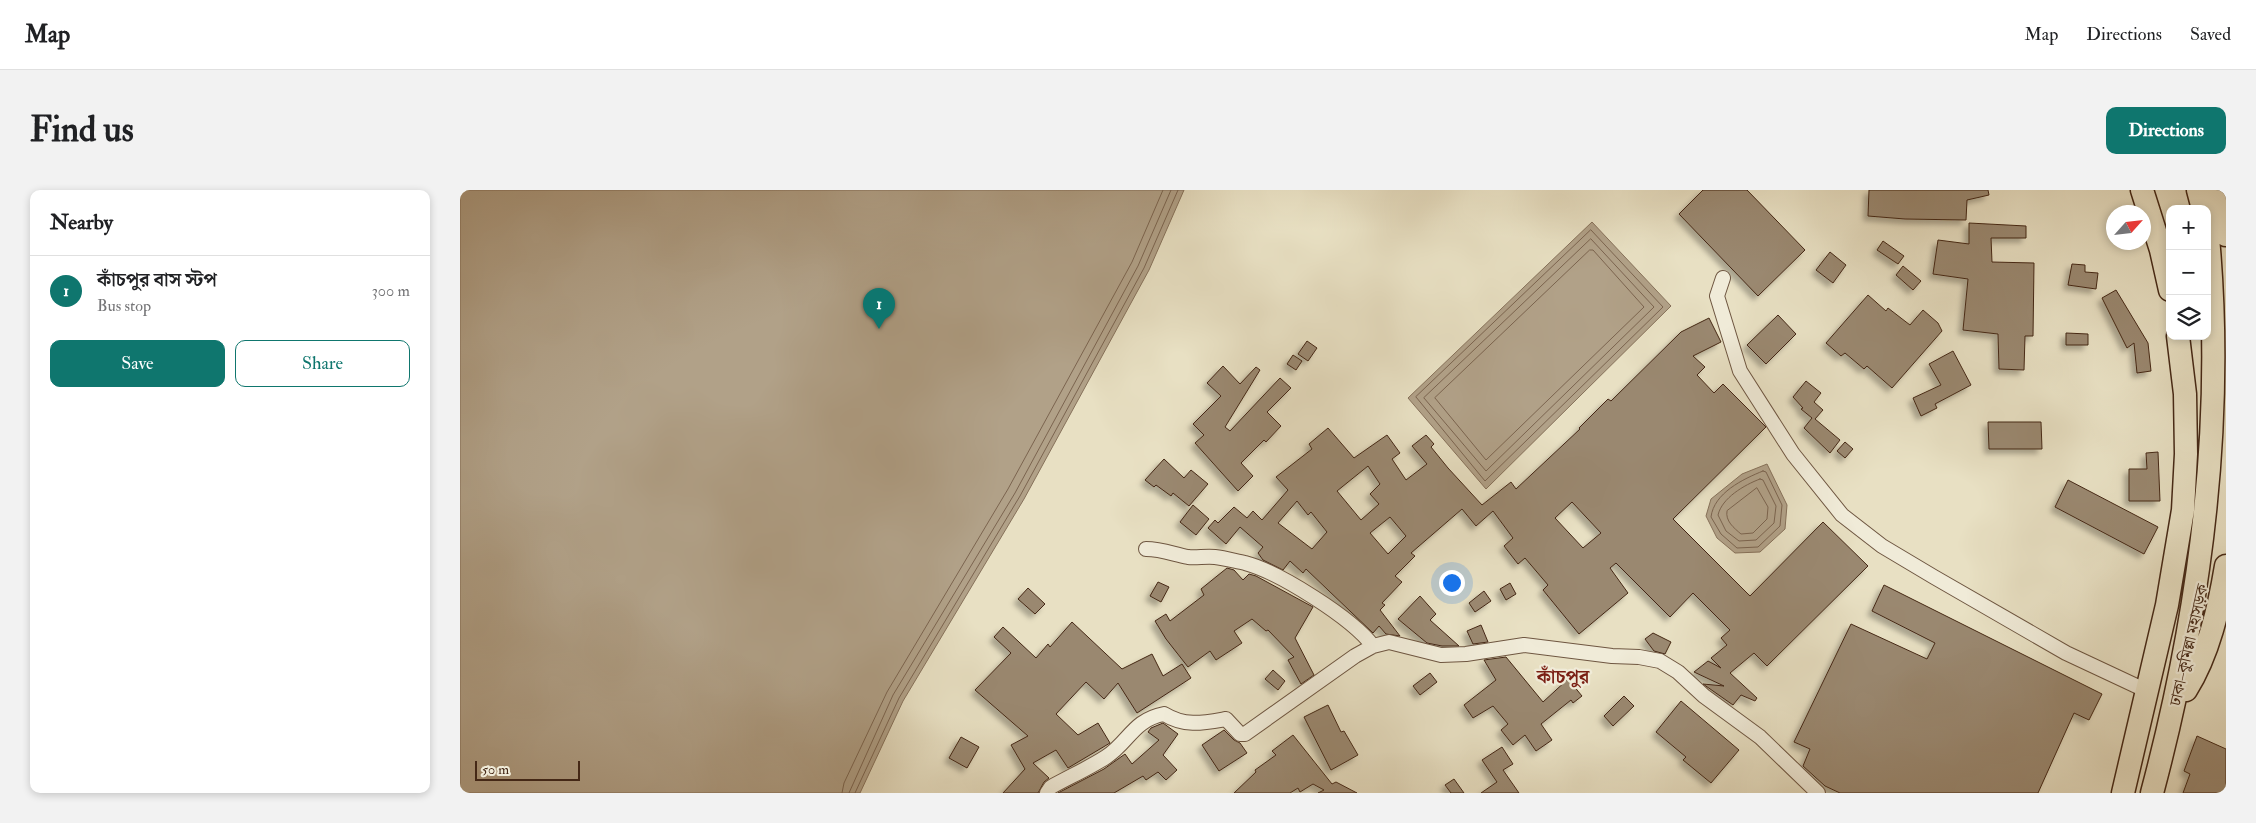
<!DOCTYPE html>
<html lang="en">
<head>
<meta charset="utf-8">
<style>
  body { margin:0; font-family:"IM FELL Double Pica","Noto Serif Bengali",serif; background:#f2f2f2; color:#202124 }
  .controls { position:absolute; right:15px; top:15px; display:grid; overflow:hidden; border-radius:10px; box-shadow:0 2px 8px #0003 }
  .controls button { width:45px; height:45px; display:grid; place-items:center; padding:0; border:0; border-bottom:1px solid #e0e0e0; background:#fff; color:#202124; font:25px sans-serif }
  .compass { position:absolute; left:1646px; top:15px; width:45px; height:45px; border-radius:50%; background:#fff; box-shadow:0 2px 8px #0003; rotate:63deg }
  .scale { position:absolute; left:15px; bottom:12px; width:105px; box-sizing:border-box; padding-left:5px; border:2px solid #452816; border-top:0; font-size:14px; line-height:18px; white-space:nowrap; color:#452816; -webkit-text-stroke:4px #f0ebd8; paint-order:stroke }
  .you { position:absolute; left:991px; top:392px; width:18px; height:18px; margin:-12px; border:4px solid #fff; border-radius:50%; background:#1a73e8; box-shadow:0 0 0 8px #1a73e833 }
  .badge { display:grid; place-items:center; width:32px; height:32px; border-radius:50%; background:#0f766e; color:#fff; font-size:16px; font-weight:700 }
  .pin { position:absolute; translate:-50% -41px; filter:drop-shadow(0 1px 2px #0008) }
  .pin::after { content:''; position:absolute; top:26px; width:18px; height:15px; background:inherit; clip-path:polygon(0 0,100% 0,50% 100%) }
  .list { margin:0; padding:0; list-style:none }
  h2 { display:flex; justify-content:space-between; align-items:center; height:65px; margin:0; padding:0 20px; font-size:21px }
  h2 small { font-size:16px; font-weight:400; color:#757577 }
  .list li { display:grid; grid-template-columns:32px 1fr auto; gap:15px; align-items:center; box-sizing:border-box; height:70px; padding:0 20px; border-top:1px solid #e0e0e0 }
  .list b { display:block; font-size:19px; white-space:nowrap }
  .list p { margin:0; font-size:16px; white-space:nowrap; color:#757577 }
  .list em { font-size:16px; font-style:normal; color:#757577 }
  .actions { display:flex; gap:10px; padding:15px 20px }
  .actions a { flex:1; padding:11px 0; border:1px solid #0f766e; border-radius:10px; text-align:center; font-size:18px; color:#0f766e }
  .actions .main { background:#0f766e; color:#fff }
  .icon { flex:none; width:28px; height:28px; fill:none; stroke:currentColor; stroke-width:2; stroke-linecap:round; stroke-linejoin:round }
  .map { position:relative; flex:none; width:1766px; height:603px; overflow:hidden; border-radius:10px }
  header { display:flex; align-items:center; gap:30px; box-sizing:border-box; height:70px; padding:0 25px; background:#fff; border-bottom:1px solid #e0e0e0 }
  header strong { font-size:24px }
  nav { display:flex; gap:28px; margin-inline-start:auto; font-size:18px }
  .intro { display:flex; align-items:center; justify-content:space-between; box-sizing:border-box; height:120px; padding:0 30px }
  h1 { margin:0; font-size:35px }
  .button { padding:12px 22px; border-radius:10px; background:#0f766e; color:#fff; font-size:18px; font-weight:700 }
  main { display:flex; gap:30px; padding:0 30px }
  aside { flex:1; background:#fff; border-radius:10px; box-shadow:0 2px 8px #0003 }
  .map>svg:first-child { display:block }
  .water { fill:#b1a188; stroke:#86715a }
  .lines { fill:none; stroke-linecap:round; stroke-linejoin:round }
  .shore { stroke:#7b644f; stroke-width:1 }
  .building { fill:#9a8870; stroke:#452816; fill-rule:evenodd; filter:url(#shadow) }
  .minor-casing { stroke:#6e5641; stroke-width:16 }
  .trunk-casing { stroke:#452816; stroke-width:25 }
  .minor { stroke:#f0ebd8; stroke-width:14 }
  .trunk { stroke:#e8e0c3; stroke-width:22 }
  .labels { text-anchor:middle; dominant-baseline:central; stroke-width:4.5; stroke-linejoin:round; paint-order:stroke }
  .street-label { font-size:16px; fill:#452816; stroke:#f0ebd8 }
  .quarter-label { font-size:19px; font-weight:bold; fill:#7a1f14; stroke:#f0ebd8 }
</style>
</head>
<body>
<header>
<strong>Map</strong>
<nav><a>Map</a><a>Directions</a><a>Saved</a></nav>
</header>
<div class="intro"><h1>Find us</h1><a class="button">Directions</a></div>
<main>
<aside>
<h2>Nearby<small></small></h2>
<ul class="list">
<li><span class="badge">1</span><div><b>কাঁচপুর বাস স্টপ</b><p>Bus stop</p></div><em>300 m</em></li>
</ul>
<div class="actions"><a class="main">Save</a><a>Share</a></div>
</aside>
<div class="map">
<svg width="1766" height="603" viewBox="0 0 1766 603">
  <defs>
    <filter id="shadow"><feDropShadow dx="-4.5" dy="4.5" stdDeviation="2.5" flood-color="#0004"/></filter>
  </defs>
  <rect width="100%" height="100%" fill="#e8e0c3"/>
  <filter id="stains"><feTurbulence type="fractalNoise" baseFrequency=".004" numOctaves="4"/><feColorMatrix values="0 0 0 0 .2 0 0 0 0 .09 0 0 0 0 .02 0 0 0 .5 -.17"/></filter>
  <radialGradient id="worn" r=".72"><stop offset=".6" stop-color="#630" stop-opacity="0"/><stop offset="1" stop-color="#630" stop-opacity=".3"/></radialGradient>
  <path class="water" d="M0,0H724L689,80L564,309L443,511L400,603H0Z
    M1132,32L1211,116L1026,299L948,208Z
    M1307,274L1327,315L1325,339L1300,362L1275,363L1257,348L1246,326L1251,309L1282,284Z"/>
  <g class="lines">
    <path class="shore" d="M1131,40L1203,117L1025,291L956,207Z
      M1131,49L1194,117L1026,281L964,208Z
      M1130,60H1133L1184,117L1026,270L975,208Z
      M1303,281L1306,282L1322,315L1320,336L1298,357L1277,358L1261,344L1251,327C1254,303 1283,289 1303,281Z
      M1300,289L1303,290L1316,316L1314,333L1296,350L1279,351L1266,341L1258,325C1262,308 1284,295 1300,289Z
      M1297,298L1308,317L1307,329L1293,343L1281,344C1274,338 1265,331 1267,321Z
      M382,603L384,593L427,502L548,299L672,72L703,0
      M389,603L433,505L555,303L678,76L711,0
      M395,603L439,508L560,306L684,78L718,0"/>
  </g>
  <path class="building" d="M1243,0H1287L1345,60L1298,106L1219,24Z
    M1409,0H1528L1529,5L1507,10L1506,30L1445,29L1408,26Z
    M1509,33L1566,36V48H1531L1532,72L1574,73L1573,146H1565L1564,180L1539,179L1538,144L1503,140L1508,89L1473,84L1478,50L1509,54Z
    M1423,51L1444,66L1438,74L1417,60Z
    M1370,62L1386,75L1373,93L1356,80Z
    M1612,74L1625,75V82L1638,83L1636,99L1608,95Z
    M1443,76L1461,91L1453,100L1436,85Z
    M1656,100L1688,153L1691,181L1677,183L1674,153L1667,158L1642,108Z
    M1408,105L1426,121L1428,118L1450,135L1463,120L1478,133L1482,141L1432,198L1407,176L1404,179L1385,163L1381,166L1366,153Z
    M1318,125L1336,144L1306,174L1287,155Z
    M1249,128L1261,152L1233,166L1245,177L1237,185L1254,203L1263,194L1306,237L1213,329L1290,406L1363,332L1408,376L1307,476L1294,463L1270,483L1297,508L1295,511L1281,505L1273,515L1243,494L1264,496L1234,482L1248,471L1261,478L1251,468L1267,455L1261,448L1270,440L1233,403L1210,427L1156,373L1150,378L1168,403L1119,444L1083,400L1088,395L1065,368L1058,374L1044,356L1053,348L1033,321L1016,336L1002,319L951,363L955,366L935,386L942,392L922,413L925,415L920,420L940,446L926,444L919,436L913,443L846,379L843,383L830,371L823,380L803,370L798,363L803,357L780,337L766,354L748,338L755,330L758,333L774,317L787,328L793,321L802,330L828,300L816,287L852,259L849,254L868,238L894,268L927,245L940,263L932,269L946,290L967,274L952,256L966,245L974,254L971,257L988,278L1022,315L1051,292L1056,299L1120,239L1119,238L1148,209L1151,211L1221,142ZM908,276L920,294L910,304L919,314L901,330L877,301ZM837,311L848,325L851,322L867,342L852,359L818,333ZM1112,312L1141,343L1123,358L1095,328ZM930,327L946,346L928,364L910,343Z
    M1606,143L1628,144V155H1606Z
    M847,151L857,158L848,171L838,164Z
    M1493,161L1511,195L1475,214L1477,218L1461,226L1453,208L1481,195L1469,174Z
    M833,165L842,171L836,180L827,174Z
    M763,176L780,194L796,177L800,180L765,237L770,241L820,188L831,198L807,222L821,236L806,252L804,250L781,273L793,286L778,301L735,253L744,245L733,234L761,206L747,193Z
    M1346,191L1361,203L1354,212L1363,220L1355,229L1380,250L1370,263L1344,238L1352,228L1341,219L1343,218L1333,207Z
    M1528,232H1581L1582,259H1529Z
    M1385,252L1393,259L1385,268L1377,261Z
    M1698,262L1700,311H1669V279H1687L1686,263Z
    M704,269L724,288L731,280L748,294L729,316L713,303L711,306L696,295L694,297L685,290Z
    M1608,290L1698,337L1684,364L1595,317Z
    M733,315L749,329L736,345L720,332Z
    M767,378L774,380L783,390L789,384L796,386L853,417L835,448L854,485L841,494L828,470L834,467L808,440L806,441L792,429L774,441L782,453L756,470L750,461L728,477L706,449L695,431L706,424L710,431L744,405L741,399Z
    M698,392L709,397L701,412L690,406Z
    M1050,393L1056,404L1046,410L1040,399Z
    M1424,395L1642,504L1629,530L1614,523L1578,603H1380L1365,596L1343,576L1350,559L1334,552L1391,434L1467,469L1475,453L1412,421Z
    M568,398L585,414L575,424L558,409Z
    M1024,401L1031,411L1015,422L1009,413Z
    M960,406L976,424L970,430L999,456H982L967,453L938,429Z
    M612,432L662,479L692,464L703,486L722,474L731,488L677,523L658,493L644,509L626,492L596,524L618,545L638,533L650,553L608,578L596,560L573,573L589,588L584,592L578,603H543L565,579L551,555L568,546L515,500L551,463L534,447L543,437L576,468L588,454L590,457Z
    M1021,435L1028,452L1013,454L1007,441Z
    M1193,443L1211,452L1205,464L1194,461L1185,449Z
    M1046,467L1083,512L1108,489L1122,506L1113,513L1111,510L1081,534L1092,550L1076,561L1065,545L1053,555L1041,540L1048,534L1033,516L1013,528L1004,515L1036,490L1024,470Z
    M813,480L825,491L818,500L805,489Z
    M970,483L977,492L960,505L953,496Z
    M1164,506L1174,516L1153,536L1144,526Z
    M1221,511L1279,560L1251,593L1223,570L1226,567L1196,542Z
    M868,515L881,542L884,541L898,565L871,580L844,527Z
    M703,533L718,544L703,565L717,580L706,590L698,582L686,590L683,586L654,603H598L644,579L665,564L672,574L699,550L688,542L691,538Z
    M764,540L774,550L780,553L787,563L759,581L742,555Z
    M833,545L872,594L876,592L897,603H858L864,600L853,594L840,602L838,598L830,603H774L796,582L795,580L816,565L812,561Z
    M1737,546L1766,559V603H1723L1730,584L1724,581Z
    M501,547L519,557L507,578L489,568Z
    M1042,557L1053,574L1043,580L1059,603H1021L1037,592L1022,570Z
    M994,589L1004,603H991L985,595Z"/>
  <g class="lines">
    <g class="minor-casing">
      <path id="minor" d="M1263,88L1257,106L1280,181L1333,264L1382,325L1422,356L1474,387L1606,463L1685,500
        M686,359C701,359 713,364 728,367C736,368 746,366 755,367C764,368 775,371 785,373C819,382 892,428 913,456
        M587,603L591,597C609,587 629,578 646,567C669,552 673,530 704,524C725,537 743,533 766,529L780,544H785L895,466L913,456L929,452L981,465L1006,464L1064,455L1152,466L1179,467L1200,471L1218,482L1244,506L1300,547L1358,603"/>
    </g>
    <g class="trunk-casing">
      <path id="trunk" d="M1682,0L1701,60L1710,100
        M1738,0L1743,19
        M1755,0L1766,45
        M1726,500C1749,463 1759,418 1766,376
        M1663,603L1707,415L1723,320L1726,264L1725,204L1718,146
        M1692,603C1741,419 1766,228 1747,37"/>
    </g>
    <use href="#minor" class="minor"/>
    <use href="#trunk" class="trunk"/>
  </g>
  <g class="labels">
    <g class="street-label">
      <text transform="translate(1729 455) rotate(-77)">ঢাকা–কুমিল্লা মহাসড়ক</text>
    </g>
    <g class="quarter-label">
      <text x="1103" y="487">কাঁচপুর</text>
    </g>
  </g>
  <rect width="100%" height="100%" filter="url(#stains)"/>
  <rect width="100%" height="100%" fill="url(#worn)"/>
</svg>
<div class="controls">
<button>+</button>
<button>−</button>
<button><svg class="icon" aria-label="layers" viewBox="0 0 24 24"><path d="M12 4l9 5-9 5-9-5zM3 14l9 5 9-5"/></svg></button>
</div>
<svg class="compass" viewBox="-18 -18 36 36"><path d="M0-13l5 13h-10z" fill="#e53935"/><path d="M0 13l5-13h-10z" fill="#757577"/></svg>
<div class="scale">50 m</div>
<div class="you"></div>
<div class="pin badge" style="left:419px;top:139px">1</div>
</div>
</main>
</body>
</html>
